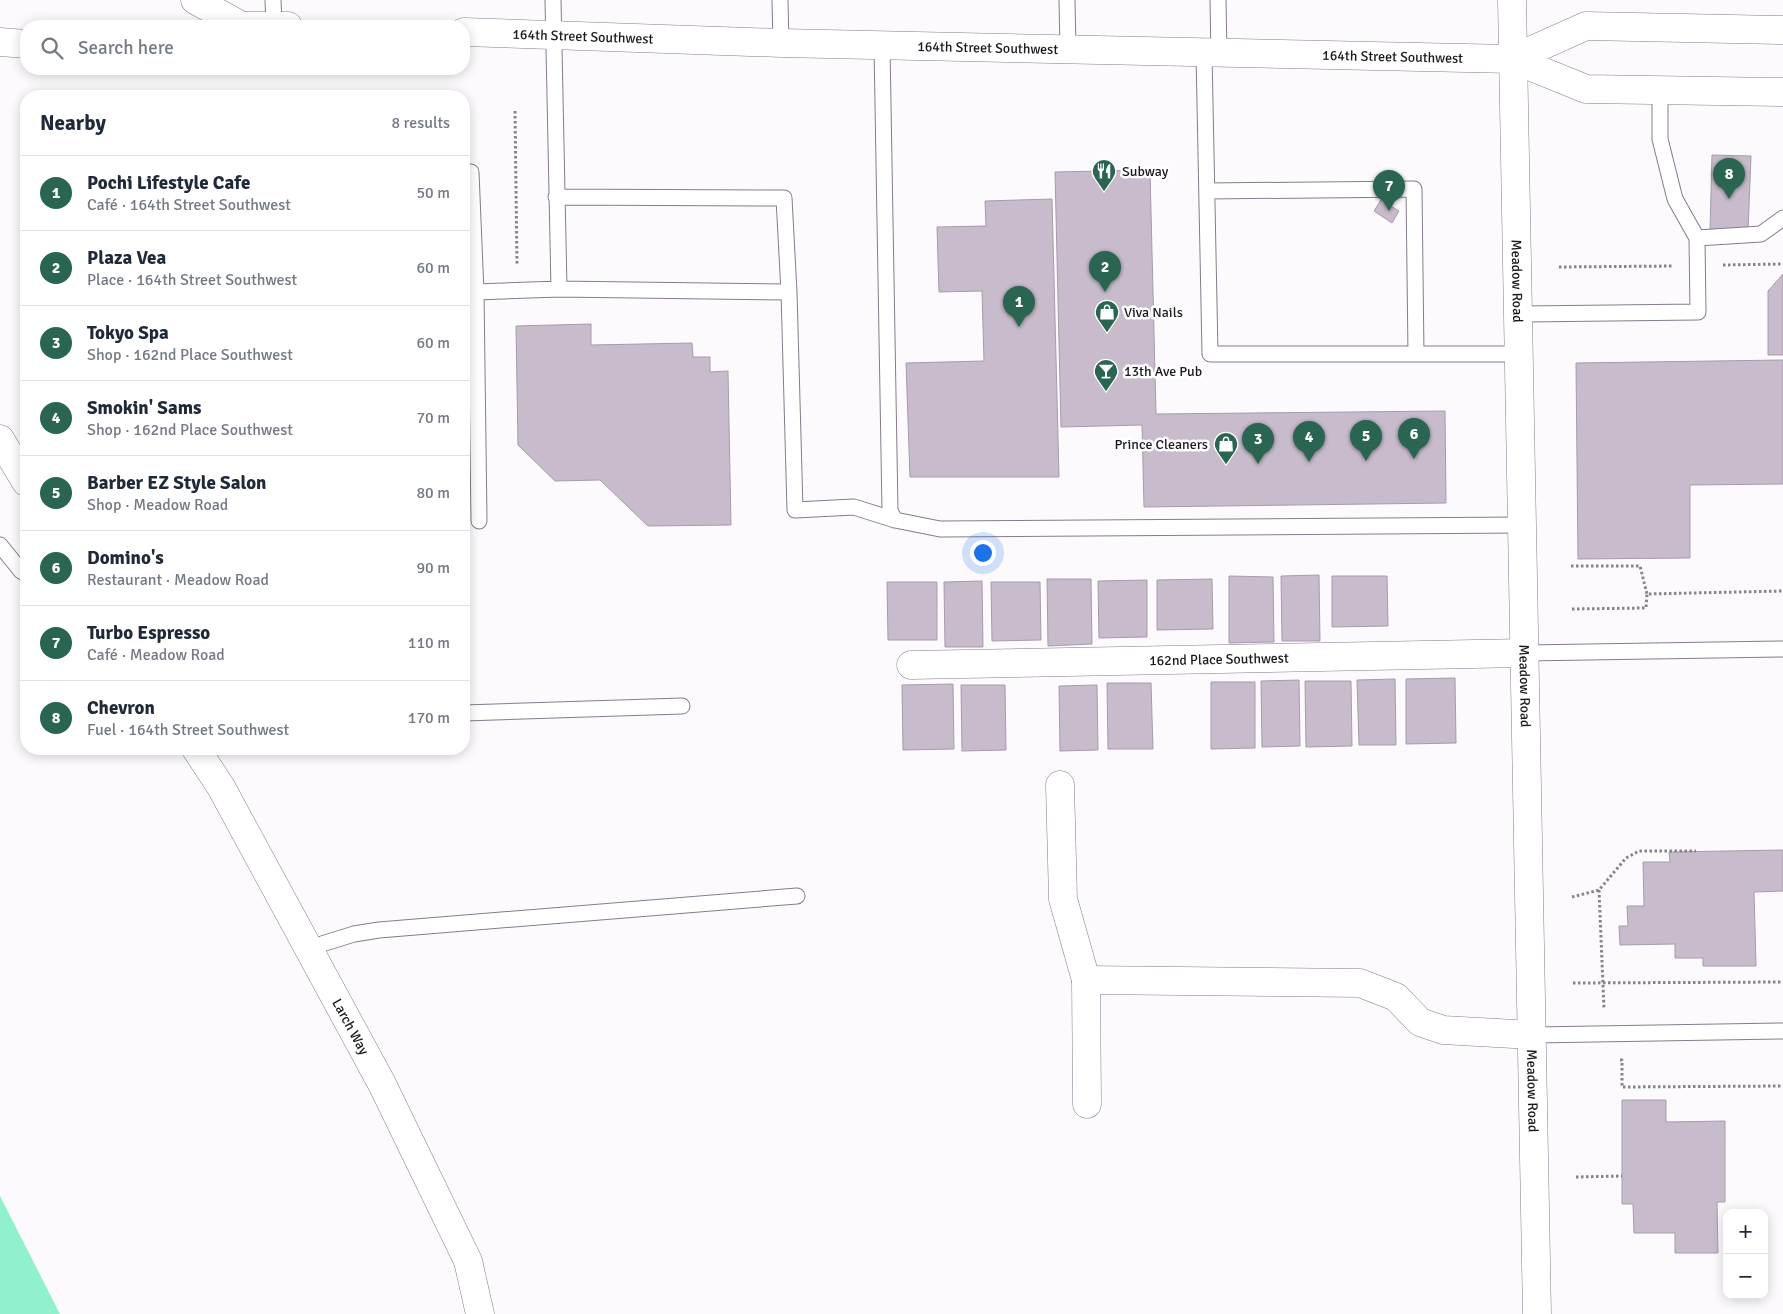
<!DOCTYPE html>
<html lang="en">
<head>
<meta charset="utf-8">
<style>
  body { margin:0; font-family:Signika,sans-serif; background:#f6f6f7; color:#1f2937 }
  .controls { position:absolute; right:15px; bottom:15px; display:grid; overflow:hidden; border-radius:10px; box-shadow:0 2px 12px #0003 }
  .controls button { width:45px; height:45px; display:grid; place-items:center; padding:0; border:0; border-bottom:1px solid #e0e1e3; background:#fff; color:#1f2937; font:25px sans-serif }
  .you { position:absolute; left:982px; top:552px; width:18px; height:18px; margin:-12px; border:4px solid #fff; border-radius:50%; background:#1a73e8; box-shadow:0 0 0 8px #1a73e833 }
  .badge { display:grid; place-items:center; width:32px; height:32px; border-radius:50%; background:#296550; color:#fff; font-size:16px; font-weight:700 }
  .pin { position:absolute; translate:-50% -41px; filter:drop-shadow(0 1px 2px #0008) }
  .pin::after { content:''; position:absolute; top:26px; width:18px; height:15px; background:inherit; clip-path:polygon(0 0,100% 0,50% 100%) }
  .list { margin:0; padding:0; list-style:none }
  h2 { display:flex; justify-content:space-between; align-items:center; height:65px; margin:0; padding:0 20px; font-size:21px }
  h2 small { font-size:16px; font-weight:400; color:#747a83 }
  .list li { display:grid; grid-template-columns:32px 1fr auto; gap:15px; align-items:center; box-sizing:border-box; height:75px; padding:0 20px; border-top:1px solid #e0e1e3 }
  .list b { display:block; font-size:19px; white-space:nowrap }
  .list p { margin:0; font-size:16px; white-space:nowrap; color:#747a83 }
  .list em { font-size:16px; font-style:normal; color:#747a83 }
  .icon { flex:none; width:28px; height:28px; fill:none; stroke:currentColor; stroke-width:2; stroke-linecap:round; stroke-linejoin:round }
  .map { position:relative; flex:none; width:1783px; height:1314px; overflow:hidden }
  .search { position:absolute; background:#fff; box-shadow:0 2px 12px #0003; left:20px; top:20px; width:450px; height:55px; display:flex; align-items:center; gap:12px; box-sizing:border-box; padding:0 18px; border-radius:20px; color:#747a83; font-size:19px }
  .panel { position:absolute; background:#fff; box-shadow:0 2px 12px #0003; left:20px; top:90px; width:450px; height:665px; border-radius:20px }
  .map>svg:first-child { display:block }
  .water { fill:#91f1cc }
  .building { fill:#c7bbcc; stroke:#a69bac }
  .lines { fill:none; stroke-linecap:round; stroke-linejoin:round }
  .lane-casing { stroke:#867b8b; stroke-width:17 }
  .street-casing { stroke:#867b8b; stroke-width:29 }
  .secondary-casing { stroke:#867b8b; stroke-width:29 }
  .path { stroke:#878388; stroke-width:3; stroke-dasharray:2.5 2.5; stroke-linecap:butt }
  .lane { stroke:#fff; stroke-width:15 }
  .street { stroke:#fff; stroke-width:28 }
  .secondary { stroke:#fff; stroke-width:28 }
  .labels { text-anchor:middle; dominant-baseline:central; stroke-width:5; stroke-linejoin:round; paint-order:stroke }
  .street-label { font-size:14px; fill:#1c181e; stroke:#fff }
  .poi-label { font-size:14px; fill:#1c181e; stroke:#fff; text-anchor:start }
</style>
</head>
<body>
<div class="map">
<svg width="1783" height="1314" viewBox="0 0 1783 1314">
  <rect width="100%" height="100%" fill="#fdfafe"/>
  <path class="water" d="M0,1196L60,1314H0Z"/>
  <path class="building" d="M1712,155L1751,156L1748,231L1710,230Z
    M1150,170L1156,414L1445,411L1446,503L1144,507L1142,425L1061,427L1055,172Z
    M1052,199L1059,477H910L906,363L984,361L982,291L939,292L937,227L986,226L985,201Z
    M1381,200L1399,211L1392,223L1374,211Z
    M1783,274V355H1768V291Z
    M591,324V345L692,343L693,357H710V372L728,371L731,525L648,526L600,480L555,481L518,445L516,326Z
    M1783,360V484L1690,485V558L1578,559L1576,363Z
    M1319,575L1320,641H1282L1281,576Z
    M1229,576L1273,577L1274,642L1229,643Z
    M1332,576H1387L1388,626L1332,627Z
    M1047,579H1091L1092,644L1048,646Z
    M1212,579L1213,629L1157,630V580Z
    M1147,580V637L1099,638L1098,581Z
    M982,581L983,647H945L944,582Z
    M887,582H937V640H888Z
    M991,582H1040L1041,640L992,641Z
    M1455,678L1456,743L1406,744V679Z
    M1395,679L1396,745H1359L1357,680Z
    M1299,680L1300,746L1262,747L1261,681Z
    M1305,681H1351L1352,746L1306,747Z
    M1211,682H1255V748L1211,749Z
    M1107,683H1151L1153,749H1108Z
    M953,684L954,749L903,750L902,685Z
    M961,685H1005L1006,750L962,751Z
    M1097,685L1098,750L1060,751L1059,686Z
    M1783,850V891L1754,892L1756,966H1703V958H1675V944L1620,945L1619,926H1628L1627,906H1644L1643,862H1670L1669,852Z
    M1622,1100H1666V1122L1725,1121V1202H1717L1718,1253H1675V1233H1634L1633,1204H1622Z"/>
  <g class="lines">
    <g class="lane-casing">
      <path id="lane" d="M273,0L274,26
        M780,0L781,43
        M1067,0L1068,50
        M1218,0L1219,54
        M882,46L890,511L895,520
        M1204,53L1210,354H1518
        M1660,91V139L1675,199L1697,238
        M471,172L476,292
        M1207,191L1414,189L1416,354
        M556,197L784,198L789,292
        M559,289L789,292L795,510L854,507L895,520L940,529L1522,525
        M1517,314L1698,312L1697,238L1761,234L1783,218
        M479,521L476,292L559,289L553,0
        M0,545L21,571L26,574
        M1525,653L1783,649
        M464,713L682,706
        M309,948L354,934L379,930L797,896
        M1533,1035L1783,1031"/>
    </g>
    <g class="street-casing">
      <g id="street">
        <path id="s1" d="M911,665L1525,653"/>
        <path d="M1060,785L1063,899L1086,980"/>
        <path d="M1087,1104L1086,980L1360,983L1396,997L1420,1022L1443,1030L1533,1035"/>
      </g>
    </g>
    <g class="secondary-casing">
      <g id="secondary">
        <path d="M195,0L240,25"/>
        <path id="s2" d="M1512,0L1537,1314"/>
        <path d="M236,26H288"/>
        <path id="s3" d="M464,32L781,43L1512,59L1586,89L1783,92"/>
        <path d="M0,42L26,44"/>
        <path d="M1512,59L1586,26L1783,30"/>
        <path d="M0,439L26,482"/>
        <path id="s4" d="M196,749L221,787L382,1084L468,1261L480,1314"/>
      </g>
    </g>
    <path class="path" d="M515,111L517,265
      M1723,265L1783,264
      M1559,267L1674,266
      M1571,566H1640L1647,594
      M1572,609L1646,608L1647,594L1783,591
      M1599,890L1604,1009
      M1572,897L1599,890L1626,858L1639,851H1696
      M1573,983L1783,982
      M1620,1060H1622V1087L1783,1086
      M1576,1177L1622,1176"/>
    <use href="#lane" class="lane"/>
    <use href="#street" class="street"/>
    <use href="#secondary" class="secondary"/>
  </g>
  <defs>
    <g id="restaurant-pin" transform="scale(1.25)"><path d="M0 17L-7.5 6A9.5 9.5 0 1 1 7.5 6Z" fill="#296550" stroke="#fff"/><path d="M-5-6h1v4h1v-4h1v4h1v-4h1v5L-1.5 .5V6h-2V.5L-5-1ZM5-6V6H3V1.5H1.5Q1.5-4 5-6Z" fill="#fff"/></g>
    <g id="shop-pin" transform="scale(1.25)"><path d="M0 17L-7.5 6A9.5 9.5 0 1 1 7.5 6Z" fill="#296550" stroke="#fff"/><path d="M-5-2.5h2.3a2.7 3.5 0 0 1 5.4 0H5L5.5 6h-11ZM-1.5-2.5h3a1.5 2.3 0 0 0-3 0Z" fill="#fff"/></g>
    <g id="bar-pin" transform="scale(1.25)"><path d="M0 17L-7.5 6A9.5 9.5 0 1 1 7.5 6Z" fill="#296550" stroke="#fff"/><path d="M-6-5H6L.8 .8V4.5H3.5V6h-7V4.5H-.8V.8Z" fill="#fff"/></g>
  </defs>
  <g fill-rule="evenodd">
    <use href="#restaurant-pin" x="1104" y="171"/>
    <use href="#shop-pin" x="1107" y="312"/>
    <use href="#bar-pin" x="1106" y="371"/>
    <use href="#shop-pin" x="1226" y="444"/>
  </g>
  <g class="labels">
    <g class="street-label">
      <text stroke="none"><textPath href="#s3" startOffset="119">164th Street Southwest</textPath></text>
      <text stroke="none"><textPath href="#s3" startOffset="524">164th Street Southwest</textPath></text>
      <text stroke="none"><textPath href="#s3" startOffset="929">164th Street Southwest</textPath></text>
      <text stroke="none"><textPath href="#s2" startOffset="281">Meadow Road</textPath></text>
      <text stroke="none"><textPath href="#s1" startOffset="308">162nd Place Southwest</textPath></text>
      <text stroke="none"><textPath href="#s2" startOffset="686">Meadow Road</textPath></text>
      <text stroke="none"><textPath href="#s4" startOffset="318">Larch Way</textPath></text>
      <text stroke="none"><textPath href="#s2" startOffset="1091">Meadow Road</textPath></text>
    </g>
    <g class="poi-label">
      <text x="1122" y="171">Subway</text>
      <text x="1124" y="312">Viva Nails</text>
      <text x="1124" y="371">13th Ave Pub</text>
      <text x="1208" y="444" text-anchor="end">Prince Cleaners</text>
    </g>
  </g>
</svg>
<div class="controls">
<button>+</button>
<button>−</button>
</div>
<div class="you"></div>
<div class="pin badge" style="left:1019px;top:327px">1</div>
<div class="pin badge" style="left:1105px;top:292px">2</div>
<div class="pin badge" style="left:1258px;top:464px">3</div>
<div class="pin badge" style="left:1309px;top:462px">4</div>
<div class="pin badge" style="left:1366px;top:461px">5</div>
<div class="pin badge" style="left:1414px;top:459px">6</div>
<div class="pin badge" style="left:1389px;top:211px">7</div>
<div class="pin badge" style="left:1729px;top:199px">8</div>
<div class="search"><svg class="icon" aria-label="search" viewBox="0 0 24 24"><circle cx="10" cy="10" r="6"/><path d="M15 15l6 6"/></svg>Search here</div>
<section class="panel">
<h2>Nearby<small>8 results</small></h2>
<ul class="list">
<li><span class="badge">1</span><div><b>Pochi Lifestyle Cafe</b><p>Café · 164th Street Southwest</p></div><em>50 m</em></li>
<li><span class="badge">2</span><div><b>Plaza Vea</b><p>Place · 164th Street Southwest</p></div><em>60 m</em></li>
<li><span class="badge">3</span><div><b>Tokyo Spa</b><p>Shop · 162nd Place Southwest</p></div><em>60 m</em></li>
<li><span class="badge">4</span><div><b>Smokin' Sams</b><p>Shop · 162nd Place Southwest</p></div><em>70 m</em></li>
<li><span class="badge">5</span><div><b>Barber EZ Style Salon</b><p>Shop · Meadow Road</p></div><em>80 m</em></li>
<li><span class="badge">6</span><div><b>Domino's</b><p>Restaurant · Meadow Road</p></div><em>90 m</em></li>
<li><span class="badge">7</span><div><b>Turbo Espresso</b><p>Café · Meadow Road</p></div><em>110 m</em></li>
<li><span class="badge">8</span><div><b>Chevron</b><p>Fuel · 164th Street Southwest</p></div><em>170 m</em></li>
</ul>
</section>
</div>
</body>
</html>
